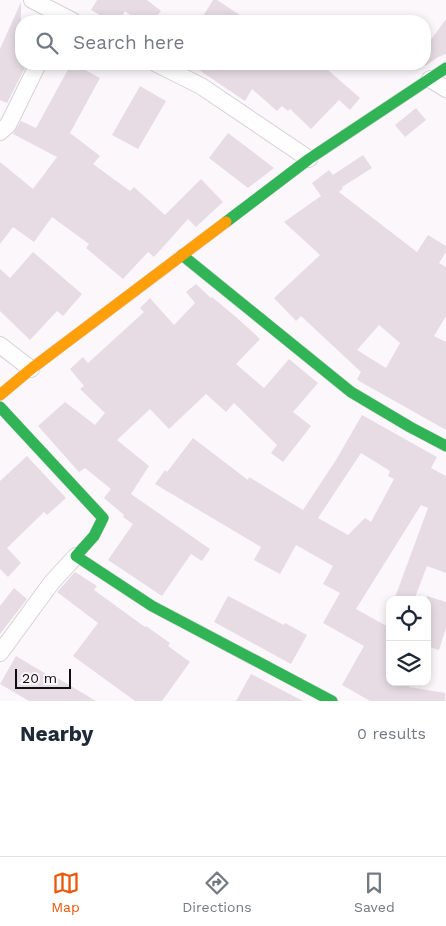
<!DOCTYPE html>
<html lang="en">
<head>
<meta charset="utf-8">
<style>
  body { margin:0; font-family:"Work Sans",sans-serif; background:#f2f2f3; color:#1f2937 }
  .controls { position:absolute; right:15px; bottom:15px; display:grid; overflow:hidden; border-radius:10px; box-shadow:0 2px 8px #0003 }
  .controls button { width:45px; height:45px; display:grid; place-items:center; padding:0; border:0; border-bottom:1px solid #e0e1e3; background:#fff; color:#1f2937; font:25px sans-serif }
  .scale { position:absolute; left:15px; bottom:12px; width:56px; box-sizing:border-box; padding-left:5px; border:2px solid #100e0f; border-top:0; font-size:14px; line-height:18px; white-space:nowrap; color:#100e0f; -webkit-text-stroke:4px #fdf6fb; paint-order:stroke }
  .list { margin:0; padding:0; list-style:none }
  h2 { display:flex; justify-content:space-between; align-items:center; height:65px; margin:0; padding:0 20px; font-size:21px }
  h2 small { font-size:16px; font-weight:400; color:#747a83 }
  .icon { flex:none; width:28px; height:28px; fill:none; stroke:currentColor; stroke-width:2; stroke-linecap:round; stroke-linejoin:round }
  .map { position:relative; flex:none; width:446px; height:701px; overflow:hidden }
  .search { position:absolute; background:#fff; box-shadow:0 2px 8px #0003; left:15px; right:15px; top:15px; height:55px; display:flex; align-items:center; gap:12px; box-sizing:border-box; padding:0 18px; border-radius:20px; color:#747a83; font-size:19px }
  .sheet { height:155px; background:#fff }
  nav { display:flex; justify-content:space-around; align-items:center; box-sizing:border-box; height:70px; border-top:1px solid #e0e1e3; background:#fff; font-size:14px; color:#747a83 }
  nav a { display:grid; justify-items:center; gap:2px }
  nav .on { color:#ea580c }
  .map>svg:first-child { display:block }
  .building { fill:#e7dce4; fill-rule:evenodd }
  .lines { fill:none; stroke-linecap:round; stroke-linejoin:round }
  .street-casing { stroke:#d6d2d5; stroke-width:18 }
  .fast-casing { stroke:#d6d2d5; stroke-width:12 }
  .slow-casing { stroke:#d6d2d5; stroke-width:12 }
  .street { stroke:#fffefe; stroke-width:16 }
  .fast { stroke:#30b455; stroke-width:11 }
  .slow { stroke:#ff9f0a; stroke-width:11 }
</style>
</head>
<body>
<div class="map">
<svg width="446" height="701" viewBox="0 0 446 701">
  <rect width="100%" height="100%" fill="#fcf7fa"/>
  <path class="building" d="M97,0H147L161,11L153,21H139L125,11L119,21H111L91,10Z
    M213,0H217L249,21H200Z
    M21,2V64H27L7,103L0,100V49Z
    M446,19V54L438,57L425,66V48Z
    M71,64H74L100,78L70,133L100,156L93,164L130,191L134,187L165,215L201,179L223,202L196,227L188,219L154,257L148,252L123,279L86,248L89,244L52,217L34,242L13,227L0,244V162L33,189L57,157L13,134L21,121L36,128Z
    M190,64H321L360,98L350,110L339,100L311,129L290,109L288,111L282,106L277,111L252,89L245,101Z
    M140,86L166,101L138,149L112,135Z
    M416,108L426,120L405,137L395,125Z
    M228,133L274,168L248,188L209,158Z
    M363,155L372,168L342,187L343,188L339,192L417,252L428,235L446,246V252L439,263L446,267V316L434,336L446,342V430L359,381L357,379L361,372L301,316L296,321L274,298L320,255L284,222L321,196L312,183L329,170L333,175ZM379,325L400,343L386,368L357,350Z
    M33,252L82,294L63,316L57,311L30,340L0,311V269L10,278Z
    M196,284L211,298L212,297L236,317L260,339L236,364L264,388L289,359L318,383L293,412L311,426L283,462L271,453L277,445L234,403L226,412L206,394L169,429L150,409L117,440L149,466L131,494L210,549L202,561L191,554L162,596L108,560L133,524L123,517L124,515L104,498L111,489L85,468L79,472L38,426L65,402L95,425L105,413L80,389L84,386L70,369L83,357L88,363L144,312L140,308L150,298L174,325L195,303L186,292Z
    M362,415L437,457L431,468L446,476V573L427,566L414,600H394L428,508L421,505L356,609L390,628V682H411L409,687L445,693V701H370L342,685L364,646L323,623L340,593L323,584L333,566L296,545L280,574L254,560L261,547L155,484L165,470L167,472L193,438L248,480L249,477L303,510L336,460ZM361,453L390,471L388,476L394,479L371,522L365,518L348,535L318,518Z
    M27,456L66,498L47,515L44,512L7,548L21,563L8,577L0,569V481Z
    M75,572L97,586L94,590L145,627L146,626L170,643L168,646L190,662L162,701H135L73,656L98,623L57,592Z
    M14,588L27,599L0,634V606Z
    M228,596L284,625L285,623L307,635L291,664L214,622Z
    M427,596L446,602V628L439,650L427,646Z
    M16,656L53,678L54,676L96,701H29L0,684Z
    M251,674L303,701H236Z"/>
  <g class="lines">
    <g class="street-casing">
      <path id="street" d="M32,0L73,21
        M157,64L201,86L309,159
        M430,79L446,89
        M0,132L8,125L38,64
        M0,345L31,369
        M0,653L52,582L76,556"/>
    </g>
    <g class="fast-casing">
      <path id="fast" d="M226,222L309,159L446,68
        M182,255L351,392L410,427L446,446
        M0,407L103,518L94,536L76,556L152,606L332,701"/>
    </g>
    <g class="slow-casing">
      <path id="slow" d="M0,395L31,369L226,222"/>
    </g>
    <use href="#street" class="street"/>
    <use href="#fast" class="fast"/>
    <use href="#slow" class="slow"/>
  </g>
</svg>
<div class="controls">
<button><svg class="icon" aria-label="locate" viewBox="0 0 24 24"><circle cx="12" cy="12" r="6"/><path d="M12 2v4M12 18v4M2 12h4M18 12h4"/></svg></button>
<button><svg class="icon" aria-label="layers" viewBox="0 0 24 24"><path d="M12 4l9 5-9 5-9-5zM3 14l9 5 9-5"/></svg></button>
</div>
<div class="scale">20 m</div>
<div class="search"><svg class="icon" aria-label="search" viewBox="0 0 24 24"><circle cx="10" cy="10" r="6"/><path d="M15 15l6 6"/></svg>Search here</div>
</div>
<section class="sheet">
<h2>Nearby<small>0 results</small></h2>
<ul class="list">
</ul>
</section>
<nav>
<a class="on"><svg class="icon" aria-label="map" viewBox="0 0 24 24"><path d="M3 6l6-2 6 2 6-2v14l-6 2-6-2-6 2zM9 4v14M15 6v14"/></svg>Map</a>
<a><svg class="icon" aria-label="directions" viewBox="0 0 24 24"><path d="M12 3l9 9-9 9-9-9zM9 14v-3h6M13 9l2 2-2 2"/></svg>Directions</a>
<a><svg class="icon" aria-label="saved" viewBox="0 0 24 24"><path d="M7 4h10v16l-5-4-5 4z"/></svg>Saved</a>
</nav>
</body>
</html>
